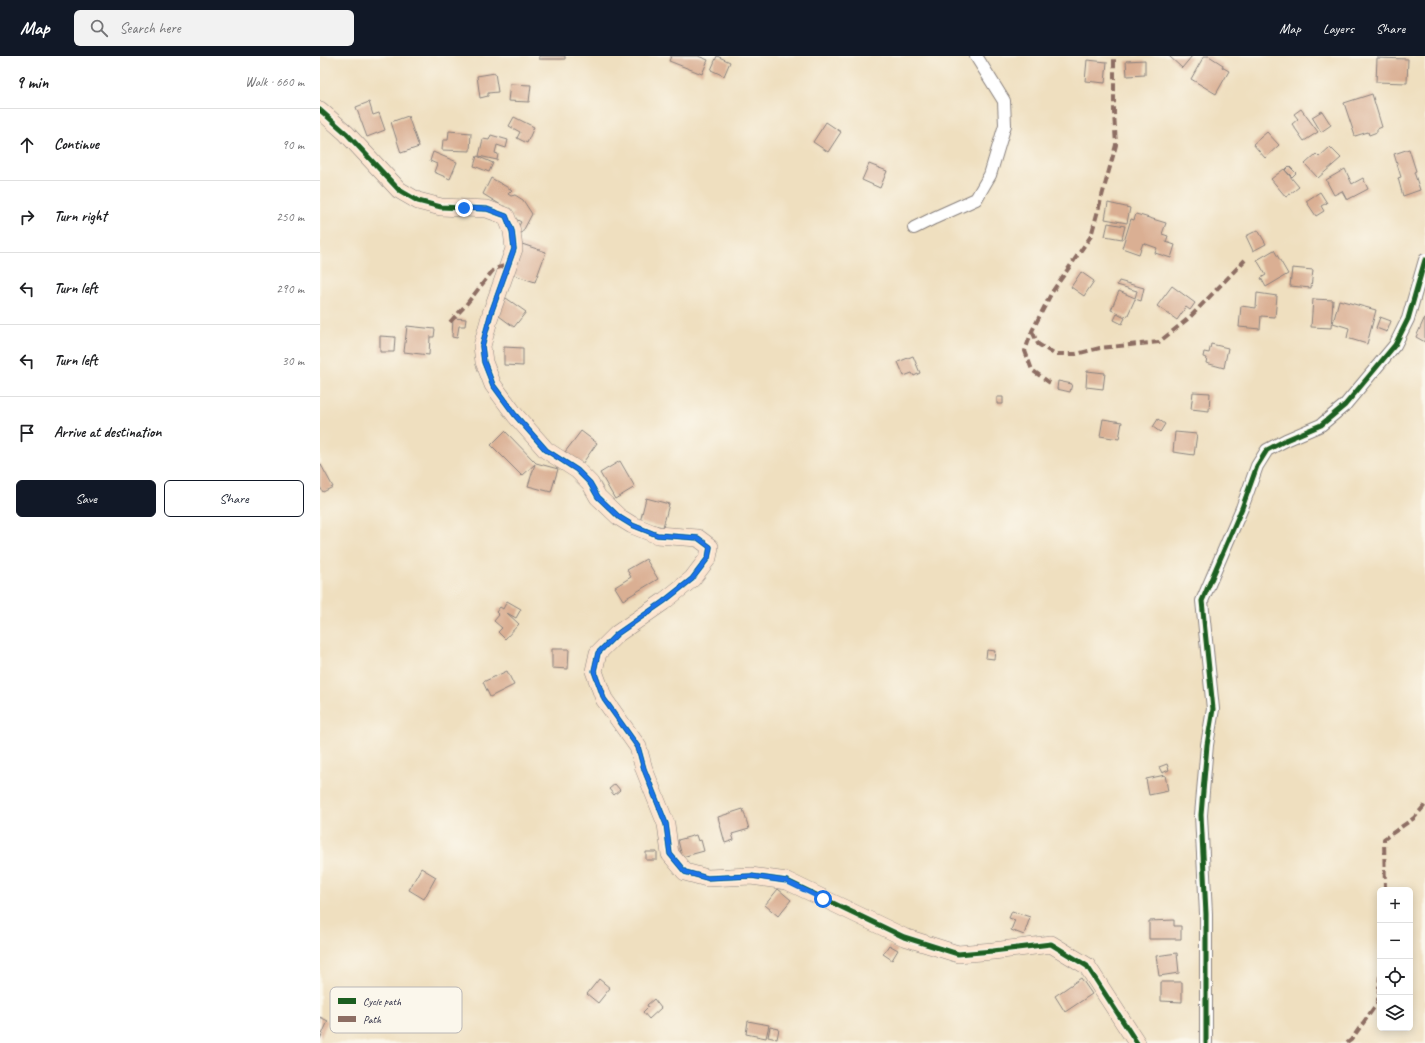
<!DOCTYPE html>
<html lang="en">
<head>
<meta charset="utf-8">
<style>
  body { margin:0; font-family:Caveat,sans-serif; background:#f2f2f2; color:#202124 }
  .controls { position:absolute; right:12px; bottom:12px; display:grid; overflow:hidden; border-radius:6px; box-shadow:0 2px 10px #0003 }
  .controls button { width:36px; height:36px; display:grid; place-items:center; padding:0; border:0; border-bottom:1px solid #e0e0e0; background:#fff; color:#202124; font:20px sans-serif }
  .stop { position:absolute; width:12px; height:12px; margin:-9px; border:3px solid #1a73e8; border-radius:50%; background:#fff }
  .stop.end { background:#1a73e8; border-color:#fff; box-shadow:0 1px 4px #0008 }
  .list { margin:0; padding:0; list-style:none }
  h2 { display:flex; justify-content:space-between; align-items:center; height:52px; margin:0; padding:0 16px; font-size:17px }
  h2 small { font-size:13px; font-weight:400; color:#757577 }
  .list li { display:grid; grid-template-columns:26px 1fr auto; gap:12px; align-items:center; box-sizing:border-box; height:72px; padding:0 16px; border-top:1px solid #e0e0e0 }
  .list b { display:block; font-size:15px; white-space:nowrap }
  .list em { font-size:13px; font-style:normal; color:#757577 }
  .actions { display:flex; gap:8px; padding:12px 16px }
  .actions a { flex:1; padding:9px 0; border:1px solid #111827; border-radius:6px; text-align:center; font-size:14px; color:#111827 }
  .actions .main { background:#111827; color:#fff }
  .icon { flex:none; width:22px; height:22px; fill:none; stroke:currentColor; stroke-width:2; stroke-linecap:round; stroke-linejoin:round }
  .map { position:relative; flex:none; width:1105px; height:987px; overflow:hidden }
  header { display:flex; align-items:center; gap:24px; box-sizing:border-box; height:56px; padding:0 20px; background:#111827; color:#fff }
  header strong { font-size:19px }
  nav { display:flex; gap:22px; margin-inline-start:auto; font-size:14px }
  .search { width:280px; height:36px; background:#f2f2f2; display:flex; align-items:center; gap:10px; box-sizing:border-box; padding:0 14px; border-radius:6px; color:#757577; font-size:15px }
  main { display:flex }
  aside { flex:1; background:#fff }
  .map>svg:first-child { display:block }
  .building { fill:#daaf93 }
  .lines { fill:none; stroke-linecap:round; stroke-linejoin:round }
  .street-casing { stroke:#88807d; stroke-width:14 }
  .secondary-casing { stroke:#88807d; stroke-width:18 }
  .street { stroke:#fff; stroke-width:12 }
  .secondary { stroke:#fce5d0; stroke-width:17 }
  .quiet { stroke:#8d6e63; stroke-width:4; stroke-dasharray:8 4; stroke-linecap:butt }
  .cycleway-casing { stroke:#fbf7ec; stroke-width:8 }
  .cycleway { stroke:#1b5e20; stroke-width:5 }
  .route { stroke:#1a73e8; stroke-width:5 }
  .key { fill:#fbf7ec; stroke:#bab7b7; stroke-width:1 }
  .key-label { font-size:11px; fill:#22223b }
</style>
</head>
<body>
<header>
<strong>Map</strong>
<div class="search"><svg class="icon" aria-label="search" viewBox="0 0 24 24"><circle cx="10" cy="10" r="6"/><path d="M15 15l6 6"/></svg>Search here</div>
<nav><a>Map</a><a>Layers</a><a>Share</a></nav>
</header>
<main>
<aside>
<h2>9 min<small>Walk · 660 m</small></h2>
<ul class="list">
<li><svg class="icon" aria-label="ahead" viewBox="0 0 24 24"><path d="M12 20V5M6 11l6-6 6 6"/></svg><div><b>Continue</b></div><em>90 m</em></li>
<li><svg class="icon" aria-label="right" viewBox="0 0 24 24"><path d="M7 20v-9h11M14 6l5 5-5 5"/></svg><div><b>Turn right</b></div><em>250 m</em></li>
<li><svg class="icon" aria-label="left" viewBox="0 0 24 24"><path d="M17 20v-9H6M10 6l-5 5 5 5"/></svg><div><b>Turn left</b></div><em>290 m</em></li>
<li><svg class="icon" aria-label="left" viewBox="0 0 24 24"><path d="M17 20v-9H6M10 6l-5 5 5 5"/></svg><div><b>Turn left</b></div><em>30 m</em></li>
<li><svg class="icon" aria-label="arrive" viewBox="0 0 24 24"><path d="M6 21V4h12l-3 4 3 4H6"/></svg><div><b>Arrive at destination</b></div></li>
</ul>
<div class="actions"><a class="main">Save</a><a>Share</a></div>
</aside>
<div class="map">
<svg width="1105" height="987" viewBox="0 0 1105 987">
  <rect width="100%" height="100%" fill="#fbf7ec"/>
  <filter id="ink" filterUnits="userSpaceOnUse"><feTurbulence type="fractalNoise" baseFrequency=".025" numOctaves="2"/><feDisplacementMap in="SourceGraphic" scale="8" xChannelSelector="R" yChannelSelector="G"/><feConvolveMatrix kernelMatrix="1 2 1 2 8 2 1 2 1" color-interpolation-filters="sRGB"/></filter>
  <filter id="wash" filterUnits="userSpaceOnUse"><feTurbulence type="fractalNoise" baseFrequency=".012" numOctaves="4" result="noise"/><feDisplacementMap in="SourceGraphic" scale="16" xChannelSelector="R" yChannelSelector="G"/><feGaussianBlur stdDeviation="0.9" result="paint"/><feColorMatrix in="noise" values="0 0 0 0 0 0 0 0 0 0 0 0 0 0 0 0 0 1.4 0 .05"/><feComposite in="paint" operator="in"/></filter>
  <g filter="url(#wash)">
    <rect width="100%" height="100%" fill="#efdfbf"/>
    <g id="blocks">
      <path class="building" d="M219,0H245V3H219Z
        M351,0H378L388,4L382,18L349,5Z
        M397,0L410,6L404,20L391,14Z
        M849,0H872L862,12Z
        M884,0H889L903,9L902,11L909,15L896,38L871,23Z
        M1057,2L1088,3L1087,27L1056,26Z
        M767,4L787,6L785,27L765,25Z
        M825,4V19L807,20L806,5Z
        M175,17L178,36L168,37V40L160,42L157,20Z
        M190,28L211,29L209,46L188,45Z
        M1052,38L1062,71L1057,73V76L1049,79L1048,76L1035,80L1024,47Z
        M49,46L53,59L59,57L65,74L47,81L36,51Z
        M981,53L998,76L984,85L972,68L978,63L974,58Z
        M1002,55L1011,69L1001,76L992,61Z
        M88,60L99,91L81,97L71,66Z
        M194,61L214,71L207,87L197,82L200,76L189,70Z
        M506,66L521,76L508,96L493,86Z
        M129,75L151,77L150,95L122,94L123,84H128Z
        M947,76L959,89L945,102L933,88Z
        M171,79L188,84L186,92L177,89L175,97L178,98L177,104L159,100L163,83L169,84Z
        M1010,91L1021,102L998,122L985,108L996,98L999,101Z
        M1089,93L1096,115L1094,116L1100,134L1083,140L1078,122L1081,121L1074,98Z
        M113,96L137,106L130,123L114,116L117,108L110,105Z
        M157,100L173,107L169,116L154,110Z
        M549,108L567,115L560,132L542,124Z
        M969,110L976,117L972,121L965,114Z
        M964,113L979,131L966,141L951,123Z
        M1025,113L1032,128L1043,122L1048,133L1027,144L1022,135L1014,139L1006,124Z
        M171,122L192,134L188,138L191,140L195,139L203,144L212,158L202,177L196,175L201,166L191,160L194,157L163,138Z
        M1000,136L1007,147L1001,150L1004,155L996,160L986,145Z
        M788,147L810,152L807,167L785,163Z
        M816,158L846,167L842,178L848,180L846,186L855,189L851,202L835,197L837,192L823,187L819,198L802,192L811,163L814,164Z
        M788,167L805,170L802,183L785,180Z
        M938,174L946,188L933,195L926,180Z
        M199,187L226,196L215,226L188,217Z
        M954,194L968,218L946,231L941,222L946,219L937,204Z
        M972,212L993,214L991,232L970,230Z
        M761,216L774,225L764,240L751,231Z
        M799,225L824,232L821,245L815,243L807,261L791,254L799,235L815,242L817,235L797,229Z
        M852,230L875,247L870,254L866,251L857,264L837,250Z
        M937,237L957,240L955,261L941,260L940,273L919,271L921,250L936,252Z
        M186,242L206,256L194,271L175,257Z
        M993,243L1013,244L1011,272L991,271Z
        M1019,244L1056,254L1047,288L1027,282L1029,272L1013,267Z
        M797,258L805,262L802,268L794,264Z
        M1060,261L1071,265L1067,276L1056,272Z
        M1105,261V286L1096,281Z
        M133,262L146,263L145,270H139L137,282L132,281Z
        M87,270L115,273L114,281H110L109,299L84,296Z
        M60,280L75,281L74,296H60Z
        M891,288L908,292L904,312L886,307L887,302L883,301L884,296L889,297Z
        M184,291L203,292V310L184,309Z
        M593,300L600,317L594,320L592,317L584,320L578,306Z
        M767,315L785,317L783,333L766,331Z
        M738,325L752,328L750,336L737,333Z
        M873,336L890,337L889,355L871,353Z
        M677,341H683V348H677Z
        M783,363L802,366L799,383L780,380Z
        M838,363L845,368L840,376L833,371Z
        M185,375L216,407L238,413L231,436L208,430L215,408L202,420L171,389Z
        M261,375L277,387L262,408L245,396Z
        M855,376L877,378L874,399L853,396Z
        M300,405L315,431L295,443L280,417Z
        M0,407L13,431L3,436L0,431Z
        M326,442L349,448L343,471L320,466Z
        M326,503L338,523L303,544L295,531L311,521L307,514Z
        M187,545L201,553L196,562L187,557L199,568L185,583L178,576L182,572L174,565L179,559L176,556L180,551L183,553Z
        M232,593H249L248,613L232,612Z
        M667,594L675,595L674,603L666,602Z
        M187,615L194,629L170,641L163,626Z
        M847,708L849,714L842,717L839,711Z
        M845,719L848,735L829,739L826,723Z
        M295,728L300,734L294,739L289,733Z
        M423,753L429,773L412,778L414,784L405,787L398,761Z
        M376,779L378,785L381,784L384,795L362,801L358,784Z
        M326,796H337V804H326Z
        M101,812L116,821L104,843L89,834Z
        M458,833L471,844L458,860L445,849Z
        M692,855L710,861L704,879L691,874L695,864L689,862Z
        M854,864V870H861V883H829V865Z
        M569,889L578,894L572,904L563,898Z
        M857,897L859,917L839,920L836,900Z
        M761,922L772,938L745,956L735,940Z
        M279,923L290,932L278,947L267,938Z
        M841,926H862V946L841,945Z
        M334,943L341,952L329,963L323,956L328,951L327,949Z
        M0,961L8,965L0,983Z
        M428,965L449,969L446,982L426,978Z
        M450,971L459,973L457,983L448,981Z"/>
    </g>
  </g>
  <g filter="url(#ink)">
    <use href="#blocks" fill-opacity="0" stroke="#88807d" stroke-width="1"/>
    <g class="lines">
      <g class="street-casing">
        <path id="street" d="M594,172L614,162L656,143L670,119L685,69L684,45L656,0
          M886,987V858L881,759L887,689L893,653L882,545L922,452L937,410L947,394L966,384L1001,369L1025,349L1075,289L1088,263L1105,204"/>
      </g>
      <g class="secondary-casing">
        <path id="secondary" d="M0,54L26,77L79,134L98,145L121,151L167,153L186,160L192,175L194,193L171,257L162,290L164,306L173,329L195,359L226,394L257,414L270,427L278,441L299,461L312,469L337,479L378,482L390,491L388,502L372,523L343,546L297,578L278,597L274,615L284,643L318,691L324,713L346,768L350,798L365,816L387,822L431,820L467,825L584,881L638,898L673,895L731,888L767,910L817,987"/>
      </g>
      <use href="#street" class="street"/>
      <use href="#secondary" class="secondary"/>
      <path class="quiet" d="M130,266L145,250L174,213L188,209
        M712,275L718,288L734,298H756L780,292L839,286L869,262L925,204
        M730,327L712,314L705,295L712,275L732,236L771,180L796,89L794,57V0
        M1065,834L1064,783L1094,762L1105,749
        M1027,987L1031,984L1058,946L1060,920"/>
      <g class="cycleway-casing">
        <path id="cycleway" d="M0,54L26,77L79,134L98,145L121,151L167,153L186,160L192,175L194,193L171,257L162,290L164,306L173,329L195,359L226,394L257,414L270,427L278,441L299,461L312,469L337,479L378,482L390,491L388,502L372,523L343,546L297,578L278,597L274,615L284,643L318,691L324,713L346,768L350,798L365,816L387,822L431,820L467,825L584,881L638,898L673,895L731,888L767,910L817,987
          M886,987V858L881,759L887,689L893,653L882,545L922,452L937,410L947,394L966,384L1001,369L1025,349L1075,289L1088,263L1105,204"/>
      </g>
      <use href="#cycleway" class="cycleway"/>
    </g>
  </g>
  <g class="lines" filter="url(#ink)">
    <path class="route" d="M144,152L167,153L186,160L192,175L194,193L171,257L162,290L164,306L173,329L195,359L226,394L257,414L270,427L278,441L299,461L312,469L337,479L378,482L390,491L388,502L372,523L343,546L297,578L278,597L274,615L284,643L318,691L324,713L346,768L350,798L365,816L387,822L431,820L466,825L503,843"/>
  </g>
  <rect x="10" y="931" width="132" height="46" rx="6" class="key"/>
  <rect x="18" y="942" width="18" height="6" fill="#1b5e20"/>
  <rect x="18" y="960" width="18" height="6" fill="#8d6e63"/>
  <g class="key-label">
    <text x="43" y="949">Cycle path</text>
    <text x="43" y="967">Path</text>
  </g>
</svg>
<div class="controls">
<button>+</button>
<button>−</button>
<button><svg class="icon" aria-label="locate" viewBox="0 0 24 24"><circle cx="12" cy="12" r="6"/><path d="M12 2v4M12 18v4M2 12h4M18 12h4"/></svg></button>
<button><svg class="icon" aria-label="layers" viewBox="0 0 24 24"><path d="M12 4l9 5-9 5-9-5zM3 14l9 5 9-5"/></svg></button>
</div>
<div class="stop" style="left:503px;top:843px"></div>
<div class="stop end" style="left:144px;top:152px"></div>
</div>
</main>
</body>
</html>
